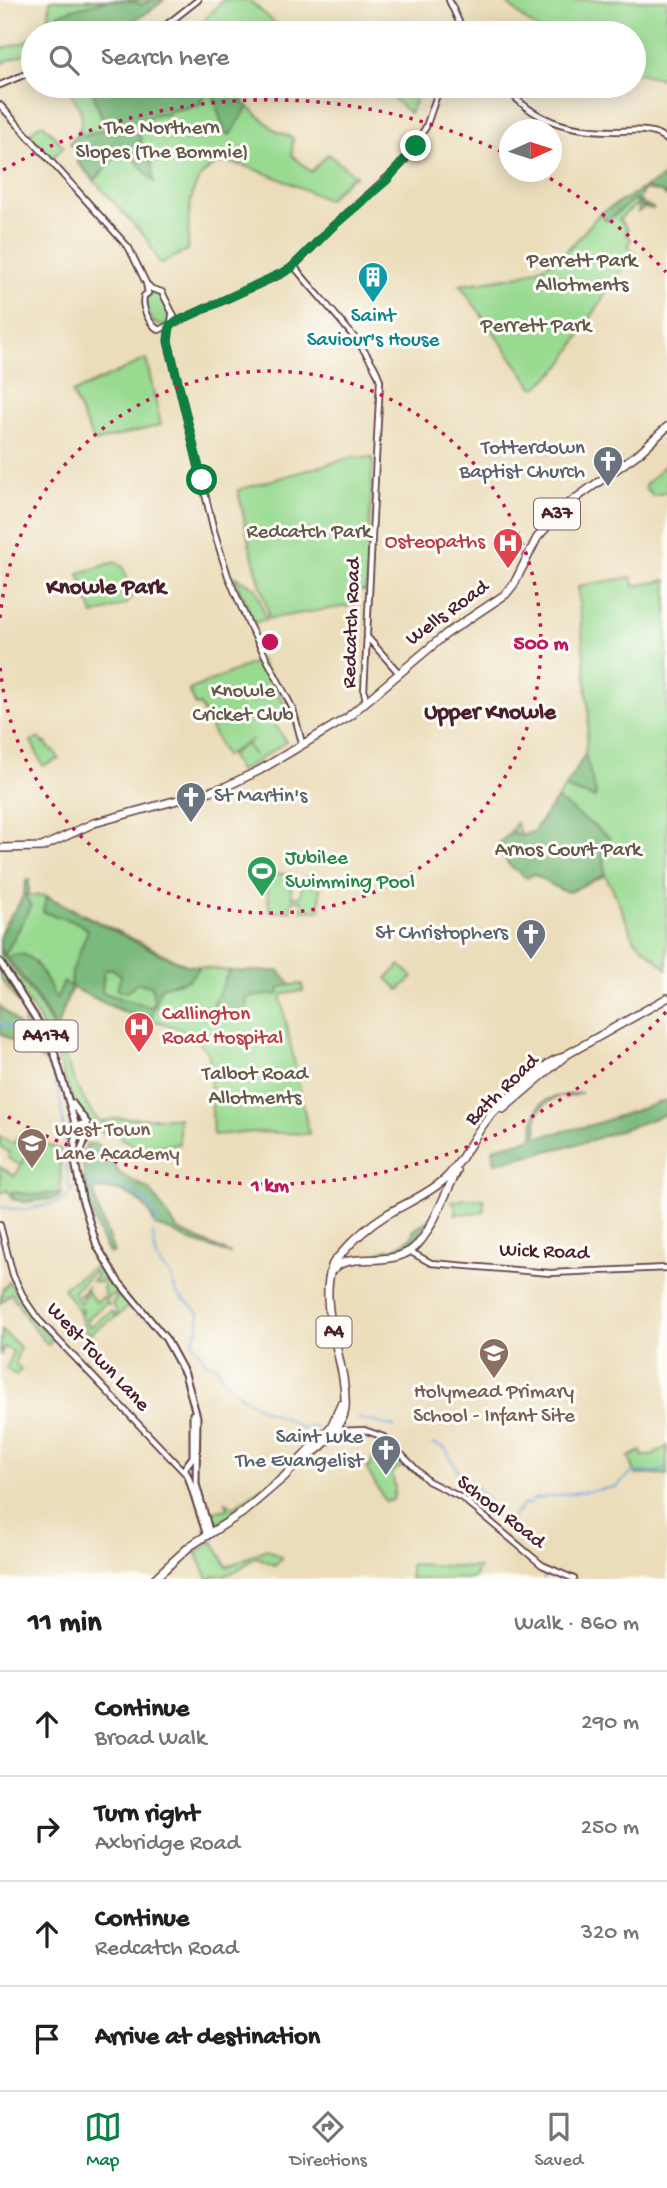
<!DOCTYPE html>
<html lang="en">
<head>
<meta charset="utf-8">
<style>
  body { margin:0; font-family:"Gochi Hand",sans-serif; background:#f6f6f6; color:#202124 }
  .compass { position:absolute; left:499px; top:119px; width:63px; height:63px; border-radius:50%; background:#fff; box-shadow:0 4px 18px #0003; rotate:87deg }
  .stop { position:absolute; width:21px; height:21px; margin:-16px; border:5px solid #0b8043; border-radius:50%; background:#fff }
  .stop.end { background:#0b8043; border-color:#fff; box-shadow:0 2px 7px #0008 }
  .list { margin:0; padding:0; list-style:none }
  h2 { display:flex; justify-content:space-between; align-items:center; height:91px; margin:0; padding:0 28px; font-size:30px }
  h2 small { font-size:23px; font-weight:400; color:#757577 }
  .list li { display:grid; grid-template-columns:46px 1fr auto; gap:21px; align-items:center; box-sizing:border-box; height:105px; padding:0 28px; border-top:2px solid #e0e0e0 }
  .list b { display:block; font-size:26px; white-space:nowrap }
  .list p { margin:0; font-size:23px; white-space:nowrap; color:#757577 }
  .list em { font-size:23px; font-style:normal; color:#757577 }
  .icon { flex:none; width:38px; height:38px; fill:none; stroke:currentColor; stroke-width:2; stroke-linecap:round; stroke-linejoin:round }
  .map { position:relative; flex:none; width:667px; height:1579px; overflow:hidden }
  .search { position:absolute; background:#fff; box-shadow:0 4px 18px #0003; left:21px; right:21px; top:21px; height:77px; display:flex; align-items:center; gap:18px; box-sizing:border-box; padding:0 24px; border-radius:38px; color:#757577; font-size:26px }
  .sheet { height:511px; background:#fff }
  nav { display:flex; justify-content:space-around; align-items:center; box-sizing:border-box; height:98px; border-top:2px solid #e0e0e0; background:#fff; font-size:19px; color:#757577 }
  nav a { display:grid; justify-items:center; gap:4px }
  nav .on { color:#0b8043 }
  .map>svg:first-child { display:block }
  .green { fill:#99da91; stroke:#727c5e; stroke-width:2 }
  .forest { fill:#7aba7b; stroke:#626c53; stroke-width:2; fill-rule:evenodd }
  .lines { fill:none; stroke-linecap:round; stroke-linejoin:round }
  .stream { stroke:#71a5dd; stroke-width:2 }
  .secondary-casing { stroke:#623c40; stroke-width:8 }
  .primary-casing { stroke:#623c40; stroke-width:9 }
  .highway-casing { stroke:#623c40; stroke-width:10 }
  .secondary { stroke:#fff; stroke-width:4.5 }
  .primary { stroke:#fff; stroke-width:5 }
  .highway { stroke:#fff; stroke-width:7 }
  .route { stroke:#0b8043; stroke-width:9 }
  .ring { fill:none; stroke:#c2185b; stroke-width:3.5; stroke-dasharray:3.5 7 }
  .labels { text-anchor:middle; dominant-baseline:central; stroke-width:6; stroke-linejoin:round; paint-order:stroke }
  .shield { fill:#fdfcf7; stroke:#806168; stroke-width:2 }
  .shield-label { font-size:19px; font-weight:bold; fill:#4a1f2b }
  .park-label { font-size:21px; fill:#62574a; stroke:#fdfcf7 }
  .culture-label { font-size:21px; fill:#0d838f; stroke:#fdfcf7 }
  .worship-label { font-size:21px; fill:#5b616d; stroke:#fdfcf7; text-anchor:end }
  .health-label { font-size:21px; fill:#be3a42; stroke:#fdfcf7; text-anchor:end }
  .street-label { font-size:21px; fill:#4a1f2b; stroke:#fdfcf7 }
  .leisure-label { font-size:21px; fill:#27864d; stroke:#fdfcf7; text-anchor:start }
  .education-label { font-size:21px; fill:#785e54; stroke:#fdfcf7; text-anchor:start }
  .neighbourhood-label { font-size:23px; font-weight:bold; fill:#4a1f2b; stroke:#fdfcf7 }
  .centre { fill:#c2185b; stroke:#fdfcf7; stroke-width:3.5 }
  .ring-label { font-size:21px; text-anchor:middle; font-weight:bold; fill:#c2185b; stroke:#fdfcf7; stroke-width:6; stroke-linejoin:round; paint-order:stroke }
</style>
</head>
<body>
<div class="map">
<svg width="667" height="1579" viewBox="0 0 667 1579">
  <rect width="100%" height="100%" fill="#fdfcf7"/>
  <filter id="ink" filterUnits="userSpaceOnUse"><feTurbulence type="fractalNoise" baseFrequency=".0143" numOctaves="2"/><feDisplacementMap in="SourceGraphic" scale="14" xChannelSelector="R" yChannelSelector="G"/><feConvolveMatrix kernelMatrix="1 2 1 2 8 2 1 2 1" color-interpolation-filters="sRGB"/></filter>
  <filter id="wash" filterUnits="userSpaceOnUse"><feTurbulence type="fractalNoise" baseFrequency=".00686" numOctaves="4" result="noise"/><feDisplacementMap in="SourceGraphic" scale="28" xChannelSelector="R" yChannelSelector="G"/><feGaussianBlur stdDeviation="1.57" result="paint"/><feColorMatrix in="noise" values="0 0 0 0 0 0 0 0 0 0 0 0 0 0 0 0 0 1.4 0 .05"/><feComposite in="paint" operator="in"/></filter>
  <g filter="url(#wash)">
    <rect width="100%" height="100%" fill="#ebddba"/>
    <path class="green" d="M50,0H164C120,37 90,33 36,33L49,17Z
      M223,0H249L286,33H188L202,23Z
      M504,0H667V80L634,72V33H543L525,20Z
      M33,36V50L0,64V49L25,42Z
      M71,86H240L245,99L243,102L276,131L293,138L292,155L311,172L328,154L356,176L350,178L327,200C306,190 247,162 225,163C212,163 202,174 196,185C187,203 189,230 188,250L160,264L147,239L77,162L81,157L70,143C90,121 82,109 67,87Z
      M378,86L417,88L415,101L410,113Z
      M40,124L44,125L64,147L51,159L29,134Z
      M634,199L646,207L647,205L654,209L644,208L637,213L639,209L636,205L619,219L628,230L625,233L631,239L628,245L639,257L617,275L562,365L537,388L533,387L460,285C490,280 528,279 554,260C572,248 586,229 600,213L607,221Z
      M154,292L162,296L170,314V321L163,326L154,323L144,302L148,294Z
      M146,359L161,425L94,442L72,393Z
      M352,457L373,458L366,591H356L355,605L266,619L254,623L234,576L256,588L265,616L269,615L250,547L238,490Z
      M667,463V492L652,496L649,490L646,491L645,485Z
      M115,562L123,567L132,596L127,604L93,615L79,573Z
      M632,577L634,586L667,580V969L634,939L614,892L605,875L569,892L533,874L527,878C516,865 503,863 497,845L509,834L516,823L521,836L533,832L565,788L594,798L596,795L585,754L589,717L578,586Z
      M260,660L290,714L278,721L276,726L286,742L240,772L230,755L246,744L254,756L247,743L253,739L225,756L200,705L196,706L189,690Z
      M39,738L43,743L45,742L52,751L54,750L59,759L43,766L31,741Z
      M265,874H286V877L290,878L292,897H300L304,877H320V910L302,911V901L292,900L290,911L270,912Z
      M24,895L46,896L186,965L229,971H279L291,985L302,984L303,991L283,994L281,998L309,1134L256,1132L213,1135L209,1054C184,1021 161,1025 127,1013C108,1006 90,996 72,987L56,1030C41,1001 21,972 0,949C0,926 15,915 24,895Z
      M0,952C17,974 35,995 48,1019C66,1052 77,1106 107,1128L104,1134L92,1125L73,1101L59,1062L39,1019L0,959Z
      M400,965L413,977L399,990L387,978Z
      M0,968L45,1038L52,1056L44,1061L23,1045L26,1032L23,1022L28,1017L0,977Z
      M121,1118H179V1144L139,1147C122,1142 115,1130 101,1121Z
      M0,1136L13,1144L18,1137L60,1149L61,1193L33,1195L12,1192V1199L10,1193L7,1190L0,1194V1167L15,1176L27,1155L20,1165L8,1158L10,1153L0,1146Z
      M466,1199H484V1212L454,1214L456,1207L452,1202Z
      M96,1265L106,1277L99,1283L92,1281L97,1276L94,1271L73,1292L80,1303L86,1293L79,1297L78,1295L87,1287L86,1291L96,1302L103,1297L110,1306L106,1303L87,1319L86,1318L90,1327L111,1311L115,1315L117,1313L112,1303L117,1298L114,1294L108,1299C103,1292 100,1285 108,1278L130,1305L119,1315L87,1335L79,1312H83L81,1308L79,1311L63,1288Z
      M9,1282L36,1321L52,1341L48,1345L31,1325L11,1293L0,1303L2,1290Z
      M2,1330L20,1347L15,1363L21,1370L16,1375L6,1369L13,1351L4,1347L0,1356Z
      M667,1446V1476L663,1474L636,1475L629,1457L641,1451L643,1456H652Z
      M394,1452L403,1461L400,1462L402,1467L392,1471L395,1489L393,1500L385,1501L366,1468L370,1467L373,1456H387Z
      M291,1466C270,1487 248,1508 221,1522L212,1520L211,1512L228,1509L226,1502L234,1507Z
      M213,1541L227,1567L266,1549L282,1558L275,1565L257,1557C248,1561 241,1570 231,1573C226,1575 218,1575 213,1576V1579H208L196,1552Z
      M413,1564L479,1568L473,1579H410V1565Z"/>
    <path class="forest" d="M108,0H128L143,5L151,0H164C125,32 100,33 51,33L57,28L59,14L72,9Z
      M90,86H209L199,105L171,111L165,115C153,111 138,126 140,139C141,146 147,153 150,160C153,167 153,175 154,182L124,147L95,180L77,162L81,157L70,143L80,131L84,136L106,129Z
      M211,86L241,88L245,99L243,102L248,107L230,135L224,132Z
      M667,175V197L661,192L645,189L638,199L646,207L643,208L634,199L607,221L600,213Z
      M585,754L596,794L594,798L565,788Z
      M557,799L610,838L603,847L605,875L569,892L561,890L533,874L527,878L509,865L497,845L512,832L521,836L533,832Z
      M29,880V892L25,896L31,906L5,955L0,949C0,943 0,936 1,932C11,910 23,908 26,881Z
      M46,896L160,954L186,965L200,967L188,980L161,987L151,1019L128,1013L71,987L56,1030L39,1000L8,958C32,941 48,983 56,999L64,982L71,986L72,971L88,930L78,923L43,912ZM111,968L121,975L117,990L127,992L137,983L152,986L154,1004L150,1007C134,1001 119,999 102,992L104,971Z
      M229,971H279L291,985L280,987L278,994L247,997V1019L207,1018Z
      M0,1006C11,1019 28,1025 17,1044L0,1033Z
      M582,1093L565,1098L563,1095C540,1103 534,1113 537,1137L592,1125L667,1100V1114L586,1142L495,1163L493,1148L533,1138C532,1095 547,1098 582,1093Z
      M87,1144H96L107,1149L119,1173L150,1190L178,1230L231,1254L188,1240L171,1231L155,1226C148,1199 121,1186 94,1190L98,1210L114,1252L110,1254C99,1238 93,1218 89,1200C86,1191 89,1186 84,1178L83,1153Z
      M12,1192L33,1195L61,1193L59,1198L25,1202L12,1199Z
      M430,1218C420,1240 406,1253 381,1257L378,1253L387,1249L392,1250L413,1236V1231Z"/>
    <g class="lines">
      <path class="stream" d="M0,1021L1,1025L11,1027L17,1035
        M25,1041C32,1049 42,1056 48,1065C64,1088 66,1155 68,1184L71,1189
        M89,1185C116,1183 147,1192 157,1220L155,1226
        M0,1207L24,1210L64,1201L74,1188
        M153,1233C154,1249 156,1265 170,1274C178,1305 182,1293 199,1313V1326L193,1340C194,1348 202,1353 205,1362L217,1366C223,1388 254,1406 275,1415C285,1419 292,1420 300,1428L316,1427
        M357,1418L395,1427
        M433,1444L445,1448L457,1469L483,1494L500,1522
        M509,1525L512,1524V1518L523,1505L530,1504L534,1499L616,1487L633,1472H654L667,1469
        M544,1571V1579"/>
    </g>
  </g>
  <g filter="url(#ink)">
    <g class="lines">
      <g class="secondary-casing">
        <path id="secondary" d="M449,0L464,33
          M156,33L198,0
          M0,85L33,71
          M505,86C533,122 571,131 615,131C633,131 653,127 667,140
          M0,105L129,248L146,283L148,293
          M294,266C315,294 373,351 380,381L364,692L366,700
          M148,285L152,289L162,292L174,316
          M148,293L144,296C141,307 149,324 159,330L171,324L172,315
          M171,324L282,274L294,266L332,227L402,164L426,127L440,86
          M170,325L168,341L214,531L228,576L249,625L293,709L302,743
          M368,638L399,673
          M0,1225L13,1275L25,1300L38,1319L185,1473
          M409,1251L431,1263L550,1273L667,1268
          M336,1431L364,1430L384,1437L428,1481L462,1498L542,1565L574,1579"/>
      </g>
      <g class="primary-casing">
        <path id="primary" d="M0,962L38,1022L55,1055L75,1123V1161L82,1199L97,1246L118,1281L166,1339L185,1374L197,1417L196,1484L210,1534
          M72,1103L87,1123
          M76,1128L79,1125L85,1123L91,1131L85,1139L76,1136
          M78,1159L85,1139
          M188,1476L184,1469L193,1457V1414
          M188,1476L207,1536"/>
      </g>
      <g class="highway-casing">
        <path id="highway" d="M350,715L446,634L506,594L514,584L537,538L565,506L639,453L667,427
          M0,848L42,847L94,823L225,787L260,770L352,715
          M503,1109L566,1055L667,998
          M334,1269C348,1251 391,1269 415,1247C431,1233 446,1191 457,1171
          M301,1460C319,1451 343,1429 345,1408C348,1362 317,1312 332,1266C334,1260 339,1257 342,1253C354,1239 370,1225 386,1215C406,1203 427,1195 445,1179C462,1163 471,1140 485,1122C498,1105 515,1093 531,1078C540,1071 550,1060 562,1058
          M154,1579L190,1546L242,1513L284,1477L331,1427L341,1405"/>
      </g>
      <use href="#secondary" class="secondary"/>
      <use href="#primary" class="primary"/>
      <use href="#highway" class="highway"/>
    </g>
  </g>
  <g class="lines" filter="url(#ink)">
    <path class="route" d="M202,480L168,341L170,325L290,269L332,227L387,180L416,146"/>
  </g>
  <g class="ring">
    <path d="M0 618A271 271 0 1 1 0 666"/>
    <path d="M666 1012A542 542 0 0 1 3 1114M3 170A542 542 0 0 1 508 155M541 173A542 542 0 0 1 666 272"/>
  </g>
  <defs>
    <g id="building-pin" transform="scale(1.575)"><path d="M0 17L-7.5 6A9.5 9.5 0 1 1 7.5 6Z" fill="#0f9aa8" stroke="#fdfcf7"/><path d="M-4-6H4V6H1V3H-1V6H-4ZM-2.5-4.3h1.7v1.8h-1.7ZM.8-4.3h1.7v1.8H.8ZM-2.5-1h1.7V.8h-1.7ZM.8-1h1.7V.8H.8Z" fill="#fff"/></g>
    <g id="church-pin" transform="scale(1.575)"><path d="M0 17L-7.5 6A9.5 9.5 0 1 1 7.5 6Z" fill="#6b7280" stroke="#fdfcf7"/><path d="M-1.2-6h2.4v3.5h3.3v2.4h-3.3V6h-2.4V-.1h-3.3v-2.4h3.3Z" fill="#fff"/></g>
    <g id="hospital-pin" transform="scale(1.575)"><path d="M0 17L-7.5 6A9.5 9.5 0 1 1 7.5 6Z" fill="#e0444e" stroke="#fdfcf7"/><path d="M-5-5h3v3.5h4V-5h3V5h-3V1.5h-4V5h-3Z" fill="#fff"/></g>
    <g id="stadium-pin" transform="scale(1.575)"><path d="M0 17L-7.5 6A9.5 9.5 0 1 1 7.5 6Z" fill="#2e9e5b" stroke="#fdfcf7"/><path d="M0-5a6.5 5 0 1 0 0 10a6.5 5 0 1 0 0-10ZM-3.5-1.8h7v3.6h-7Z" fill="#fff"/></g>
    <g id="school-pin" transform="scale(1.575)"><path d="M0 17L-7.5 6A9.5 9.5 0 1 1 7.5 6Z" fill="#8d6e63" stroke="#fdfcf7"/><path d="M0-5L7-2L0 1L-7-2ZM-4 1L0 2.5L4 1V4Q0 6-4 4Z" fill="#fff"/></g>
  </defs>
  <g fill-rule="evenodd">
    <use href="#building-pin" x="373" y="277"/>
    <use href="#church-pin" x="608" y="461"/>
    <use href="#hospital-pin" x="508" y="543"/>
    <use href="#church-pin" x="191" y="797"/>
    <use href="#stadium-pin" x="262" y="871"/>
    <use href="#church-pin" x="531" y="934"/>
    <use href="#hospital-pin" x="139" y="1027"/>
    <use href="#school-pin" x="32" y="1143"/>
    <use href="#school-pin" x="494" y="1353"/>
    <use href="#church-pin" x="386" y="1450"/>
  </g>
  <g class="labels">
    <g class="shield">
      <rect x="534" y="498.5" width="46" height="31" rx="5"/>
      <rect x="14.5" y="1020.5" width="63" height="31" rx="5"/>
      <rect x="316.5" y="1316.5" width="35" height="31" rx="5"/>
    </g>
    <g class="shield-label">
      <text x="557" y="514">A37</text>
      <text x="46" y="1036">A4174</text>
      <text x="334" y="1332">A4</text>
    </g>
    <g class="park-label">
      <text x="162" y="129">The Northern<tspan x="162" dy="24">Slopes (The Bommie)</tspan></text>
      <text x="582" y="262">Perrett Park<tspan x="582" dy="24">Allotments</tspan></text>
      <text x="536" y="327">Perrett Park</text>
      <text x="309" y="533">Redcatch Park</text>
      <text x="243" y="692">Knowle<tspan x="243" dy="24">Cricket Club</tspan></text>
      <text x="568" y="851">Arnos Court Park</text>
      <text x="255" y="1075">Talbot Road<tspan x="255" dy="24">Allotments</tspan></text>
    </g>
    <g class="culture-label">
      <text x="373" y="317">Saint<tspan x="373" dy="24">Saviour's House</tspan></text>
    </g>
    <g class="worship-label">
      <text x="585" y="449">Totterdown<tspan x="585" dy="24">Baptist Church</tspan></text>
      <text x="214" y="797" text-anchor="start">St Martin's</text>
      <text x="508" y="934">St Christophers</text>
      <text x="363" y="1438">Saint Luke<tspan x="363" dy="24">The Evangelist</tspan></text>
    </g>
    <g class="health-label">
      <text x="485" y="543">Osteopaths</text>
      <text x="162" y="1015" text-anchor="start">Callington<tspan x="162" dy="24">Road Hospital</tspan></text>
    </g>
    <g class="street-label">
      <text transform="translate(448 614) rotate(-36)">Wells Road</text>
      <text transform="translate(353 623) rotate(-88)">Redcatch Road</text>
      <text transform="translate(503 1091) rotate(-44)">Bath Road</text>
      <text transform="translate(544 1253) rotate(2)">Wick Road</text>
      <text transform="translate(97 1358) rotate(47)">West Town Lane</text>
      <text transform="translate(500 1513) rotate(38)">School Road</text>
    </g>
    <g class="leisure-label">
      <text x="285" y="859">Jubilee<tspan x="285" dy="24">Swimming Pool</tspan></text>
    </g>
    <g class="education-label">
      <text x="55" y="1131">West Town<tspan x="55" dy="24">Lane Academy</tspan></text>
      <text x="494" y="1393" text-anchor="middle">Holymead Primary<tspan x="494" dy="24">School - Infant Site</tspan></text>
    </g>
    <g class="neighbourhood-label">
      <text x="106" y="588">Knowle Park</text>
      <text x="490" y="713">Upper Knowle</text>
    </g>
  </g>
  <circle cx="270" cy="642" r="10" class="centre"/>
  <g class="ring-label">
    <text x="541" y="649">500 m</text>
    <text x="270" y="1191">1 km</text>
  </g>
</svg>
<svg class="compass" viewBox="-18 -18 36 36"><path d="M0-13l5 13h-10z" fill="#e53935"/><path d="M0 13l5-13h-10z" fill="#757577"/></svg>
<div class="stop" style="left:202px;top:480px"></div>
<div class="stop end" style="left:416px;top:146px"></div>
<div class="search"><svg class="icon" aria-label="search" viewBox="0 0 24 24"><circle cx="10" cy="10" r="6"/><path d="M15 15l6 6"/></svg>Search here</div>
</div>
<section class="sheet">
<h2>11 min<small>Walk · 860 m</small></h2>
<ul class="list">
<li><svg class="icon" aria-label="ahead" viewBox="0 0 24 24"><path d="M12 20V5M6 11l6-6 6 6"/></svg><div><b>Continue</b><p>Broad Walk</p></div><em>290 m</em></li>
<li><svg class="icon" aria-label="right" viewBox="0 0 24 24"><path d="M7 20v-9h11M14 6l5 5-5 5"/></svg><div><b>Turn right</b><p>Axbridge Road</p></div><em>250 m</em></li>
<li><svg class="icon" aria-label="ahead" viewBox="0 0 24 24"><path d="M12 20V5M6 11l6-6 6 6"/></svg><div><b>Continue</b><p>Redcatch Road</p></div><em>320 m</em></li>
<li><svg class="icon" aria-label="arrive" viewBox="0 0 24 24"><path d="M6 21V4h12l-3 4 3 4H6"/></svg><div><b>Arrive at destination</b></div></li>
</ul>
</section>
<nav>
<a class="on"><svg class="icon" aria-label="map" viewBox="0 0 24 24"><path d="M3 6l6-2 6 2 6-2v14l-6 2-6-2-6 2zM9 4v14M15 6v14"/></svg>Map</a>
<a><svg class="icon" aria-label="directions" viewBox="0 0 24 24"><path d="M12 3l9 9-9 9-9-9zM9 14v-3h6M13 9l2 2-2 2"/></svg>Directions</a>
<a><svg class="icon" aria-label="saved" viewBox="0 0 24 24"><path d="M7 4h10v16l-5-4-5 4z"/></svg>Saved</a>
</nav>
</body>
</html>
